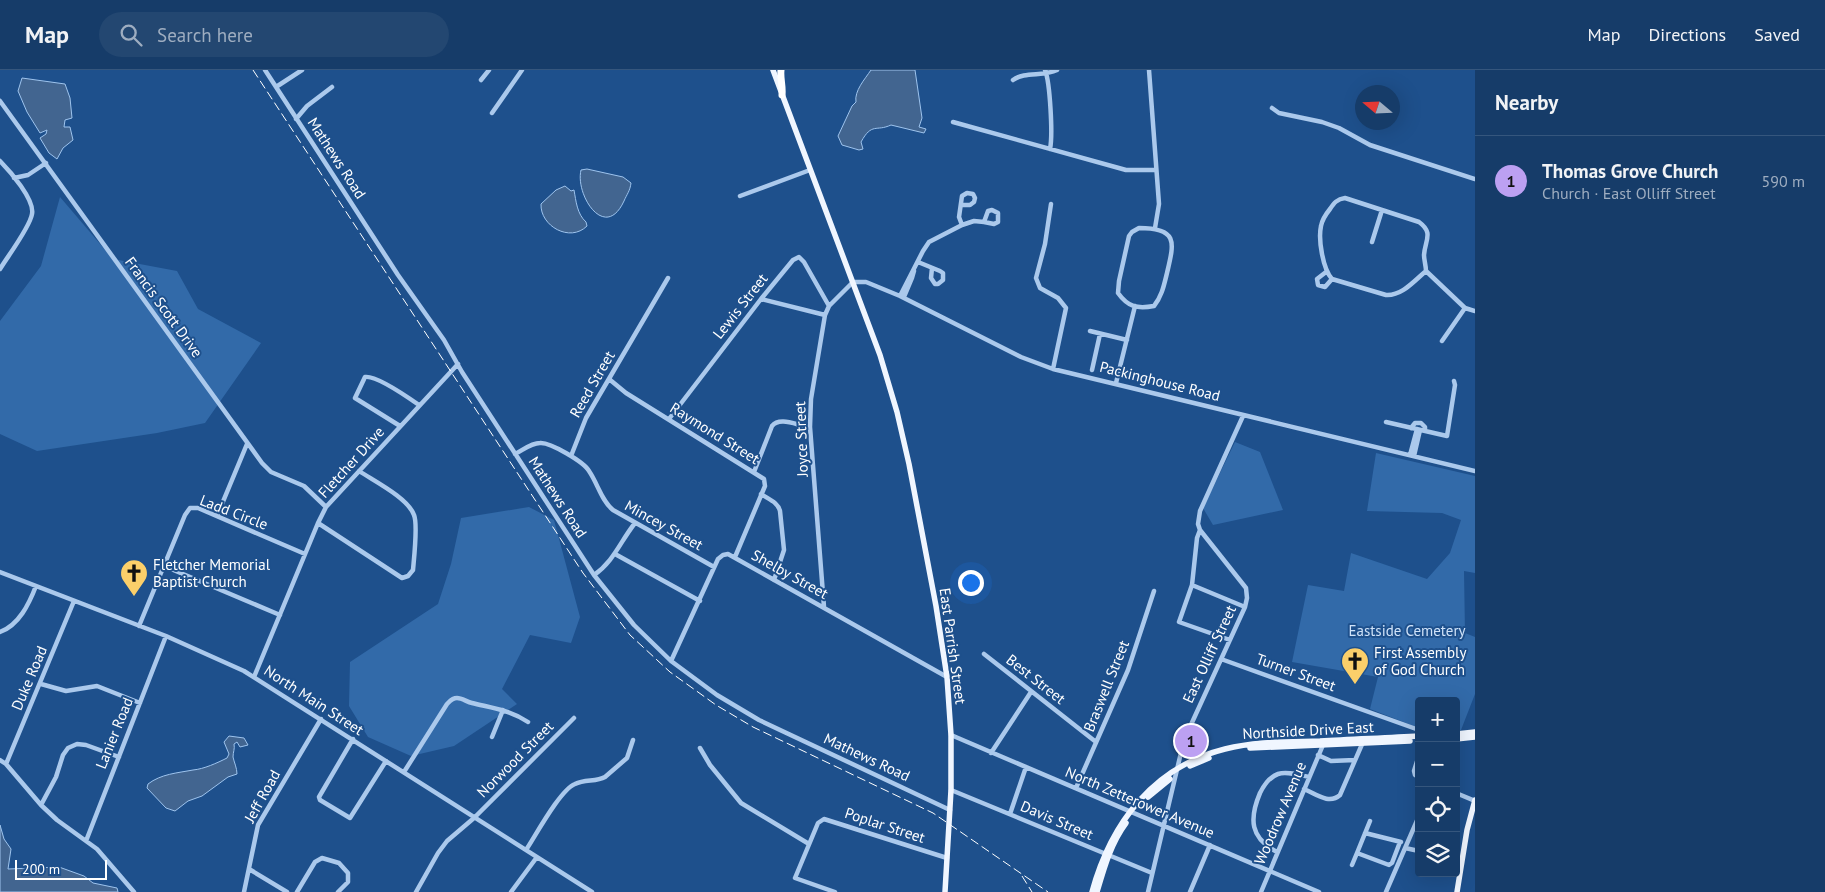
<!DOCTYPE html>
<html lang="en">
<head>
<meta charset="utf-8">
<style>
  body { margin:0; font-family:"PT Sans",sans-serif; background:#234771; color:#f1f3f6 }
  .controls { position:absolute; right:15px; bottom:15px; display:grid; overflow:hidden; border-radius:5px; box-shadow:0 5px 20px #0002 }
  .controls button { width:45px; height:45px; display:grid; place-items:center; padding:0; border:0; border-bottom:1px solid #35567d; background:#163c69; color:#f1f3f6; font:25px sans-serif }
  .compass { position:absolute; left:1355px; top:15px; width:45px; height:45px; border-radius:50%; background:#163c69; box-shadow:0 5px 20px #0002; rotate:289deg }
  .scale { position:absolute; left:15px; bottom:12px; width:92px; box-sizing:border-box; padding-left:5px; border:2px solid #fff; border-top:0; font-size:14px; line-height:18px; white-space:nowrap; color:#fff; -webkit-text-stroke:4px #1e508c; paint-order:stroke }
  .you { position:absolute; left:970px; top:512px; width:18px; height:18px; margin:-12px; border:4px solid #fff; border-radius:50%; background:#1a73e8; box-shadow:0 0 0 8px #1a73e833 }
  .badge { display:grid; place-items:center; width:32px; height:32px; border-radius:50%; background:#bca0f2; color:#111; font-size:16px; font-weight:700 }
  .pin { position:absolute; translate:-50% -50%; border:2px solid #fff; box-shadow:0 1px 5px #0006 }
  .list { margin:0; padding:0; list-style:none }
  h2 { display:flex; justify-content:space-between; align-items:center; height:65px; margin:0; padding:0 20px; font-size:21px }
  h2 small { font-size:16px; font-weight:400; color:#9eadc0 }
  .list li { display:grid; grid-template-columns:32px 1fr auto; gap:15px; align-items:center; box-sizing:border-box; height:90px; padding:0 20px; border-top:1px solid #35567d }
  .list b { display:block; font-size:19px; white-space:nowrap }
  .list p { margin:0; font-size:16px; white-space:nowrap; color:#9eadc0 }
  .list em { font-size:16px; font-style:normal; color:#9eadc0 }
  .icon { flex:none; width:28px; height:28px; fill:none; stroke:currentColor; stroke-width:2; stroke-linecap:round; stroke-linejoin:round }
  .map { position:relative; flex:none; width:1475px; height:822px; overflow:hidden }
  header { display:flex; align-items:center; gap:30px; box-sizing:border-box; height:70px; padding:0 25px; background:#163c69; border-bottom:1px solid #35567d }
  header strong { font-size:24px }
  nav { display:flex; gap:28px; margin-inline-start:auto; font-size:18px }
  .search { width:350px; height:45px; background:#234771; display:flex; align-items:center; gap:12px; box-sizing:border-box; padding:0 18px; border-radius:28px; color:#9eadc0; font-size:19px }
  main { display:flex }
  aside { flex:1; background:#163c69 }
  .map>svg:first-child { display:block }
  .green { fill:#326aa9 }
  .water { fill:#426590; stroke:#9ec4ee }
  .lines { fill:none; stroke-linecap:round; stroke-linejoin:round }
  .minor { stroke:#abc9ec; stroke-width:4.5 }
  .major { stroke:#f0f6ff; stroke-width:5.5 }
  .highway { stroke:#fff; stroke-width:7 }
  .rail { stroke:#fff; stroke-width:1; stroke-dasharray:9 4; stroke-linecap:butt }
  .labels { text-anchor:middle; dominant-baseline:central; stroke-width:4; stroke-linejoin:round; paint-order:stroke }
  .street-label { font-size:15px; fill:#fff; stroke:#1e508c }
  .poi-label { font-size:15px; fill:#fff; stroke:#1e508c; text-anchor:start }
  .park-label { font-size:15px; fill:#d0e3f9; stroke:#1e508c }
</style>
</head>
<body>
<header>
<strong>Map</strong>
<div class="search"><svg class="icon" aria-label="search" viewBox="0 0 24 24"><circle cx="10" cy="10" r="6"/><path d="M15 15l6 6"/></svg>Search here</div>
<nav><a>Map</a><a>Directions</a><a>Saved</a></nav>
</header>
<main>
<div class="map">
<svg width="1475" height="822" viewBox="0 0 1475 822">
  <rect width="100%" height="100%" fill="#1e508c"/>
  <path class="green" d="M60,127L113,189L177,201L198,239L261,273L205,353L157,363L37,381L0,364V251L41,196Z
    M1235,372L1260,382L1283,440L1213,455L1203,438Z
    M1376,383L1475,406V503L1464,501L1465,563L1475,567V624L1461,660L1456,661V631H1419V658L1370,639L1378,607L1292,592L1308,515L1344,521L1351,483L1427,509L1450,483L1461,450L1442,443L1367,441Z
    M529,437L554,450L580,547L571,573L530,565L502,619L517,634L454,676L411,686L368,667L349,636L350,592L438,534L451,494L461,448Z"/>
  <path class="water" d="M871,0H915L922,48L919,57L926,59L924,63L891,55C876,62 872,52 861,72L863,79L859,80L842,75L838,66L852,36L856,32C854,21 865,9 871,0Z
    M22,8L65,14L70,28L72,48L65,50L64,57H70L73,70L63,78L57,89L49,83L40,68L46,64L47,60L40,63L27,42L18,21Z
    M587,99L623,107L631,113C630,121 627,124 624,131C605,172 575,125 581,100Z
    M565,116L571,121L574,120C576,131 577,144 586,152L587,156C570,173 540,156 541,134L556,120Z
    M229,666L244,668L248,675L240,677L237,672L234,674C235,679 233,682 233,687C234,692 237,698 237,704L228,707L202,726L188,731L175,741L166,738L147,718L148,714C161,704 177,703 193,700C204,699 217,693 227,688L229,684L224,672Z
    M0,755L4,769L11,779L8,799L59,797L84,806L93,813L117,818L118,822H0Z"/>
  <g class="lines">
    <path class="minor" d="M265,0L398,205L444,270L462,302L594,505L634,555L671,591L717,625L759,650L950,740
      M1045,0C1050,12 1053,65 1050,79
      M1149,0L1159,134L1155,158
      M481,10L489,0
      M1013,10C1025,1 1043,7 1057,0
      M276,17L302,0
      M0,31L262,393L271,402L304,416L326,437
      M1272,38L1279,43L1322,52L1339,58L1370,75L1475,109
      M492,43L522,0
      M296,49L307,36L332,17
      M953,52L1126,100H1155
      M0,91C10,101 35,130 32,144C30,157 8,186 0,199
      M14,108L28,105L46,93
      M740,126L810,100
      M1051,134L1045,174L1036,208L1040,218L1058,228L1066,238L1053,299
      M961,135H970L974,132L975,128L973,124L967,123L962,126L959,147L962,155
      M992,140L998,143V152L994,154L984,152L988,141Z
      M1139,158C1179,158 1174,173 1167,203C1164,215 1162,226 1154,236C1137,239 1128,237 1118,223L1119,211L1129,166L1132,162Z
      M1372,172L1382,140
      M918,192L940,201L943,203V210L938,214H935L931,208L932,198
      M1426,201C1414,211 1402,226 1386,225L1332,209C1323,199 1318,170 1321,156C1322,150 1326,144 1330,139C1334,133 1337,129 1345,128L1419,152C1434,163 1425,170 1424,185C1424,190 1426,196 1426,201L1465,238L1475,241
      M1326,202L1317,209L1318,215L1325,217L1332,209
      M900,226L923,181L929,172L962,155L974,151L984,152
      M904,227L912,208L914,201
      M761,229L825,245
      M1090,261L1127,270
      M1442,271L1465,238
      M1092,300L1100,264
      M609,309L626,323L764,409L765,416L735,487
      M1116,313L1135,236
      M669,349L761,229L793,190L799,187L804,192L829,236
      M1386,352L1447,366L1455,315L1454,311
      M400,356L355,328L365,307C376,305 409,328 419,335
      M1411,358L1415,353H1421L1425,357V361
      M515,384C523,380 531,373 540,373C550,372 584,392 589,401C598,414 601,430 613,440L714,497
      M1410,385L1417,359
      M571,386L586,348L668,208
      M1414,386L1420,360
      M754,402L772,356C780,346 798,356 810,357
      M761,424C768,429 778,432 780,441L784,480L774,510
      M217,446L247,374
      M318,453L402,508L408,506L413,500C414,488 418,454 414,445C408,428 374,411 359,401
      M1200,460L1197,468L1192,515L1179,552L1230,570
      M615,484L700,531
      M164,496L280,545
      M0,502L166,566L244,601L592,822
      M594,505C614,491 620,472 635,453
      M1192,515L1245,537
      M824,537L810,357L811,329L825,245L829,236L853,212H866L900,226L1021,287L1053,299L1475,401
      M139,556L185,445L190,438H198L305,484
      M0,562C19,555 29,534 36,516
      M984,584L1096,672
      M1221,589L1419,660
      M671,591L718,489L723,485L728,484L947,607
      M254,607L318,453L326,437L458,294
      M41,614L66,621L97,616L140,633
      M951,665L1319,822
      M492,667L503,640
      M353,669L319,727L320,730L350,748L386,691
      M700,678L710,695L741,733L809,774
      M991,683L1031,622
      M1318,685L1331,691L1355,690
      M1419,685L1414,701L1415,705L1419,707
      M0,690L6,694L41,735L57,750L97,779L134,822
      M6,694L74,531
      M404,702L447,634C450,631 452,628 457,628C462,628 467,632 472,633C492,638 510,640 528,652
      M1076,718L1128,600L1154,521
      M1304,719C1316,724 1329,735 1340,725L1363,672
      M951,720L1152,803
      M1456,723L1475,731
      M41,735L56,707L63,685L68,678L77,674L86,675L119,687
      M1010,744L1026,697
      M1370,751L1357,783L1389,795L1392,793L1400,772
      M1365,763L1401,772
      M86,771L166,566
      M1405,778L1419,781
      M526,780C536,765 560,720 575,714C585,709 596,712 605,707L627,688L633,670
      M1277,782C1250,768 1249,749 1260,723C1264,715 1269,707 1278,704C1287,701 1299,705 1309,707
      M1352,795L1357,783
      M249,799L287,822
      M244,822L258,755L321,649
      M297,822L315,792L322,788L339,793L348,803V812L338,822
      M416,822L438,783L447,771L474,748L574,648
      M511,822L537,787
      M835,822L795,808L818,753L824,749L947,788
      M1148,822L1184,670L1245,537L1247,528L1246,518L1200,460L1198,454L1200,441L1243,346
      M1190,822L1210,775
      M1261,822L1323,675
      M1386,822L1419,746"/>
    <path class="major" d="M773,0L880,285L897,342L909,394L936,536L947,607L951,665V720L945,822
      M1456,664L1475,662
      M1456,669L1475,667
      M1250,678L1410,671
      M1190,696L1209,688
      M1148,727L1170,709
      M1092,822C1111,753 1153,697 1225,679C1256,671 1288,672 1320,671C1353,669 1386,668 1419,666
      M1097,822C1104,798 1111,773 1126,753
      M1457,822L1467,760L1475,730"/>
    <path class="highway" d="M781,0C780,9 783,16 782,25"/>
    <path class="rail" d="M253,0L583,503L630,565L670,602L716,635L753,657L933,743L1048,822
      M1022,806L1032,822"/>
  </g>
  <defs>
    <g id="church-pin" transform="scale(1.4375)"><path d="M0 17L-7.5 6A9.5 9.5 0 1 1 7.5 6Z" fill="#fbcf6a" stroke="#1e508c"/><path d="M-1.2-6h2.4v3.5h3.3v2.4h-3.3V6h-2.4V-.1h-3.3v-2.4h3.3Z" fill="#111"/></g>
  </defs>
  <g fill-rule="evenodd">
    <use href="#church-pin" x="134" y="503"/>
    <use href="#church-pin" x="1355" y="591"/>
  </g>
  <g class="labels">
    <g class="street-label">
      <text transform="translate(337 88) rotate(57)">Mathews Road</text>
      <text transform="translate(740 236) rotate(-52)">Lewis Street</text>
      <text transform="translate(164 237) rotate(54)">Francis Scott Drive</text>
      <text transform="translate(1160 311) rotate(14)">Packinghouse Road</text>
      <text transform="translate(592 314) rotate(-60)">Reed Street</text>
      <text transform="translate(715 363) rotate(32)">Raymond Street</text>
      <text transform="translate(801 369) rotate(-92)">Joyce Street</text>
      <text transform="translate(351 392) rotate(-48)">Fletcher Drive</text>
      <text transform="translate(558 427) rotate(57)">Mathews Road</text>
      <text transform="translate(234 442) rotate(21)">Ladd Circle</text>
      <text transform="translate(664 455) rotate(29)">Mincey Street</text>
      <text transform="translate(790 504) rotate(29)">Shelby Street</text>
      <text transform="translate(953 576) rotate(82)">East Parrish Street</text>
      <text transform="translate(1209 584) rotate(-65)">East Olliff Street</text>
      <text transform="translate(1296 602) rotate(20)">Turner Street</text>
      <text transform="translate(29 608) rotate(-67)">Duke Road</text>
      <text transform="translate(1036 609) rotate(38)">Best Street</text>
      <text transform="translate(1106 616) rotate(-68)">Braswell Street</text>
      <text transform="translate(314 630) rotate(33)">North Main Street</text>
      <text transform="translate(1308 660) rotate(-3)">Northside Drive East</text>
      <text transform="translate(114 663) rotate(-68)">Lanier Road</text>
      <text transform="translate(867 687) rotate(25)">Mathews Road</text>
      <text transform="translate(515 689) rotate(-45)">Norwood Street</text>
      <text transform="translate(262 726) rotate(-61)">Jeff Road</text>
      <text transform="translate(1140 732) rotate(23)">North Zetterower Avenue</text>
      <text transform="translate(1280 743) rotate(-67)">Woodrow Avenue</text>
      <text transform="translate(1057 750) rotate(23)">Davis Street</text>
      <text transform="translate(885 755) rotate(18)">Poplar Street</text>
    </g>
    <g class="poi-label">
      <text x="153" y="494">Fletcher Memorial<tspan x="153" dy="17">Baptist Church</tspan></text>
      <text x="1374" y="582">First Assembly<tspan x="1374" dy="17">of God Church</tspan></text>
    </g>
    <g class="park-label">
      <text x="1407" y="560">Eastside Cemetery</text>
    </g>
  </g>
</svg>
<div class="controls">
<button>+</button>
<button>−</button>
<button><svg class="icon" aria-label="locate" viewBox="0 0 24 24"><circle cx="12" cy="12" r="6"/><path d="M12 2v4M12 18v4M2 12h4M18 12h4"/></svg></button>
<button><svg class="icon" aria-label="layers" viewBox="0 0 24 24"><path d="M12 4l9 5-9 5-9-5zM3 14l9 5 9-5"/></svg></button>
</div>
<svg class="compass" viewBox="-18 -18 36 36"><path d="M0-13l5 13h-10z" fill="#e53935"/><path d="M0 13l5-13h-10z" fill="#9eadc0"/></svg>
<div class="scale">200 m</div>
<div class="you"></div>
<div class="pin badge" style="left:1191px;top:671px">1</div>
</div>
<aside>
<h2>Nearby<small></small></h2>
<ul class="list">
<li><span class="badge">1</span><div><b>Thomas Grove Church</b><p>Church · East Olliff Street</p></div><em>590 m</em></li>
</ul>
</aside>
</main>
</body>
</html>
